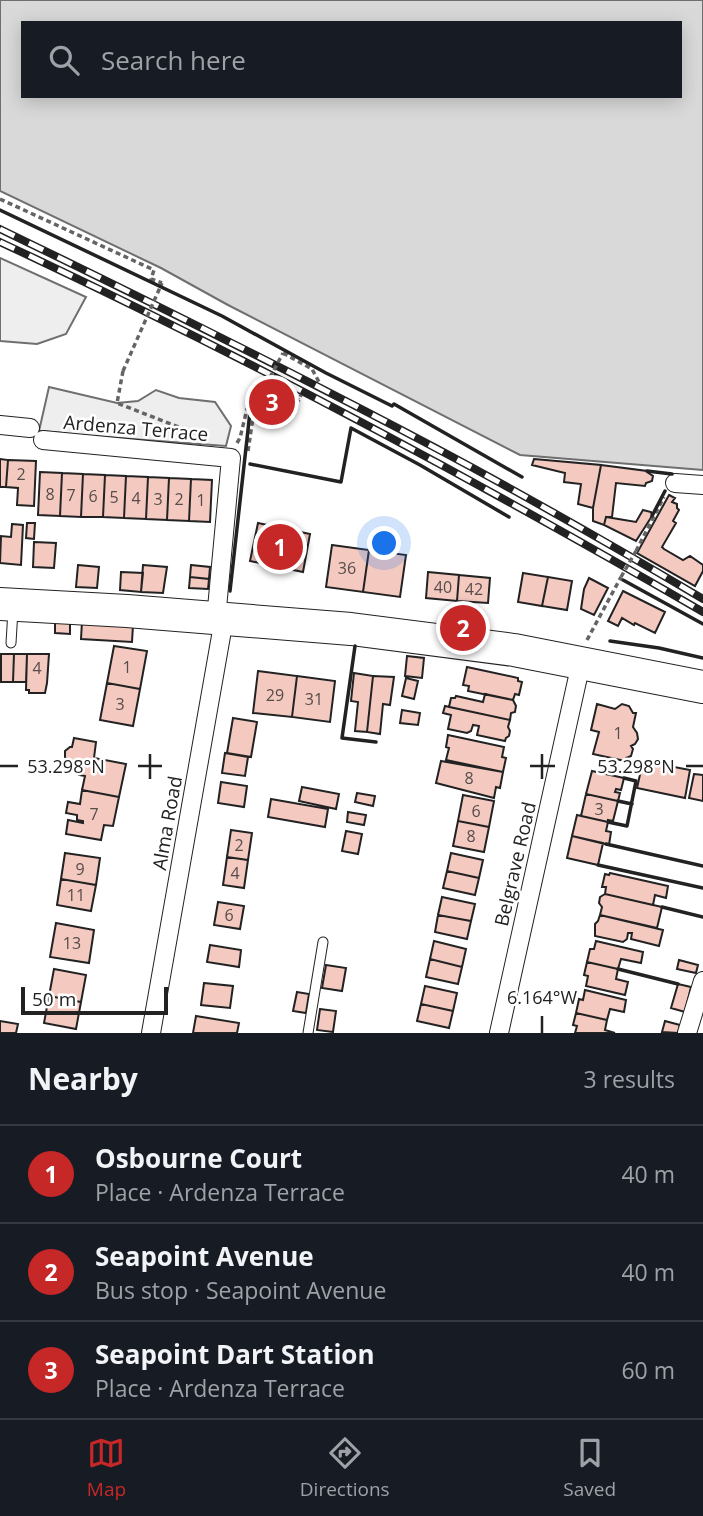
<!DOCTYPE html>
<html lang="en">
<head>
<meta charset="utf-8">
<style>
  body { margin:0; font-family:"Open Sans",sans-serif; background:#242831; color:#f1f3f6 }
  .scale { position:absolute; left:21px; bottom:18px; width:147px; box-sizing:border-box; padding-left:7px; border:4px solid #222; border-top:0; font-size:19px; line-height:24px; white-space:nowrap; color:#222; -webkit-text-stroke:5px #fff; paint-order:stroke }
  .you { position:absolute; left:385px; top:544px; width:24px; height:24px; margin:-18px; border:5px solid #fff; border-radius:50%; background:#1a73e8; box-shadow:0 0 0 10px #1a73e833 }
  .badge { display:grid; place-items:center; width:46px; height:46px; border-radius:50%; background:#c62828; color:#fff; font-size:23px; font-weight:700 }
  .pin { position:absolute; translate:-50% -50%; border:4px solid #fff; box-shadow:0 2px 7px #0006 }
  .list { margin:0; padding:0; list-style:none }
  h2 { display:flex; justify-content:space-between; align-items:center; height:91px; margin:0; padding:0 28px; font-size:30px }
  h2 small { font-size:23px; font-weight:400; color:#9ea1a6 }
  .list li { display:grid; grid-template-columns:46px 1fr auto; gap:21px; align-items:center; box-sizing:border-box; height:98px; padding:0 28px; border-top:2px solid #363941 }
  .list b { display:block; font-size:26px; white-space:nowrap }
  .list p { margin:0; font-size:23px; white-space:nowrap; color:#9ea1a6 }
  .list em { font-size:23px; font-style:normal; color:#9ea1a6 }
  .icon { flex:none; width:38px; height:38px; fill:none; stroke:currentColor; stroke-width:2; stroke-linecap:round; stroke-linejoin:round }
  .map { position:relative; flex:none; width:703px; height:1033px; overflow:hidden }
  .search { position:absolute; background:#171b24; box-shadow:0 4px 18px #0003; left:21px; right:21px; top:21px; height:77px; display:flex; align-items:center; gap:18px; box-sizing:border-box; padding:0 24px; border-radius:0px; color:#9ea1a6; font-size:26px }
  .sheet { height:385px; background:#171b24 }
  nav { display:flex; justify-content:space-around; align-items:center; box-sizing:border-box; height:98px; border-top:2px solid #363941; background:#171b24; font-size:19px; color:#9ea1a6 }
  nav a { display:grid; justify-items:center; gap:4px }
  nav .on { color:#c62828 }
  .map>svg:first-child { display:block }
  .green { fill:#eee; stroke:#6f6f6f; stroke-width:2 }
  .water { fill:#d9d9d9; stroke:#6f6f6f; stroke-width:2; fill-rule:evenodd }
  .building { fill:#f3c9c0; stroke:#222; stroke-width:2 }
  .lines { fill:none; stroke-linecap:round; stroke-linejoin:round }
  .lane-casing { stroke:#222; stroke-width:11 }
  .street-casing { stroke:#222; stroke-width:20 }
  .highway-casing { stroke:#222; stroke-width:34 }
  .path { stroke:#646464; stroke-width:3.5; stroke-dasharray:5 3.5; stroke-linecap:butt }
  .lane { stroke:#fff; stroke-width:9 }
  .street { stroke:#fff; stroke-width:18 }
  .highway { stroke:#fff; stroke-width:32 }
  .rail-casing { stroke:#222; stroke-width:8 }
  .rail { stroke:#fff; stroke-width:5; stroke-dasharray:16; stroke-linecap:butt }
  .path-bridge { stroke:#646464; stroke-width:3.5; stroke-dasharray:5 3.5; stroke-linecap:butt }
  .wall { stroke:#222; stroke-width:3.5 }
  .ticks { fill:none; stroke:#222; stroke-width:2.5 }
  .labels { text-anchor:middle; dominant-baseline:central; stroke-width:5; stroke-linejoin:round; paint-order:stroke }
  .number-label { font-size:16px; fill:#564c4a }
  .street-label { font-size:19px; fill:#222; stroke:#fff }
  .ticks-label { font-size:18px; text-anchor:middle; fill:#222; stroke:#fff; stroke-width:5; stroke-linejoin:round; paint-order:stroke }
</style>
</head>
<body>
<div class="map">
<svg width="703" height="1033" viewBox="0 0 703 1033">
  <rect width="100%" height="100%" fill="#fff"/>
  <path class="green" d="M0,258L86,297L66,334L37,344L0,341Z
    M49,387L117,403L138,401L156,390L179,398L215,402L231,426L226,446L64,434L62,433L39,431Z"/>
  <path class="water" d="M0,0H703V470L520,455L228,305L161,268L0,191ZM23,23H680V96H23Z"/>
  <path class="building" d="M256,383L297,403L288,422L247,402Z
    M0,459L8,460L6,487H0Z
    M534,459L601,465L593,508L578,504L581,484L564,482L565,473L532,465Z
    M8,460L36,461L34,506L17,505L18,488L6,487Z
    M601,465L647,471V472L653,476L652,481L646,483L645,486L616,483L612,517H606L604,525L593,521V508Z
    M40,472L62,473L60,516L38,515Z
    M62,473L83,474L81,517L60,516Z
    M83,474L105,475L103,517H81Z
    M105,475L126,476L124,518L103,517Z
    M126,476L148,477L146,519L124,518Z
    M148,477L169,478L167,520L146,519Z
    M169,478L191,479L189,521L167,520Z
    M191,479L212,480L210,522L189,521Z
    M669,495L675,498L672,502L677,504V508L679,510L673,521L676,523L662,547L664,549L683,560L690,556L703,565V571L695,586L637,553Z
    M643,510L651,512L652,516L636,541L604,525L606,517L636,522Z
    M27,523H35L34,539L26,538Z
    M258,523L310,534L303,572L250,561Z
    M12,524L23,525L21,565L0,563L1,536L11,537Z
    M34,542L56,543L54,568L33,567Z
    M332,545L369,550L363,592L326,587Z
    M369,550L406,555L400,597L363,592Z
    M78,565L99,567L97,588L76,587Z
    M143,565L167,567L163,593L141,592Z
    M191,565L210,567L209,579L190,577Z
    M121,572L143,573L141,592L120,590Z
    M428,572L459,575L457,601L426,598Z
    M523,573L548,577L542,606L518,602Z
    M459,575L490,578L488,603L457,601Z
    M190,577L209,579L208,589L189,588Z
    M548,577L572,581L567,610L542,606Z
    M589,578L608,588L594,615L581,609L584,589Z
    M623,591L665,612L655,633L635,623L634,625L622,618L618,626L608,621Z
    M55,620L70,621V634L55,633Z
    M82,621L133,625L132,642L81,639Z
    M114,646L147,651L140,689L107,683Z
    M1,654H14L13,682H1Z
    M14,654H27L26,682H13Z
    M27,654H49L47,683L45,693H29V690H26Z
    M407,656L424,658L422,678L405,676Z
    M467,667L518,678V681L522,682L519,695L515,694L513,700L468,691L469,686L463,685Z
    M258,671L297,676L292,717L253,713Z
    M354,673L373,676L367,732L355,731L358,702L351,701Z
    M297,676L335,681L330,722L292,717Z
    M373,676L394,677L390,705L383,704L380,734L367,732Z
    M406,678L418,681L414,699L402,696Z
    M107,683L140,689L133,726L100,720Z
    M485,694L513,700L516,706L515,712L511,713L510,720L449,707L451,698H455L456,696L483,702Z
    M597,704L615,709L622,704L629,706L633,713H636L633,727L637,733L638,739L635,744L631,746L633,749L631,756L626,758L625,761L593,754L599,732L591,730Z
    M445,706L510,720L508,727L510,731L509,736L506,738L505,741L477,735L479,726L473,725L471,731L467,733L448,729L451,715L443,713Z
    M402,710L420,713L418,725L400,723Z
    M233,718L257,722L251,757L227,753Z
    M448,735L504,747L502,757L506,758L503,772L446,760L449,748L446,747Z
    M74,738L96,742L94,758L126,764L119,797L82,790L85,776L79,775L81,765L68,762L65,757V751L70,747H72Z
    M225,753L248,757L245,776L222,773Z
    M441,761L503,772L500,788L496,787L494,798L436,783Z
    M643,761L690,770L685,798L637,788Z
    M592,771L624,778L621,790L616,789L615,792L620,793L618,801L586,794Z
    M694,774L703,775V801L689,798Z
    M221,782L247,786L244,807L218,803Z
    M302,787L339,794L336,809L299,801Z
    M82,790L119,797L113,826L104,825L101,840L66,834L68,820L83,823V821L77,820V815L66,813L68,802L80,804Z
    M357,793L375,796L373,806L355,802Z
    M586,794L618,801L613,821L608,820V822L581,816Z
    M463,795L494,801L489,827L458,821Z
    M271,799L328,809L325,827L268,817Z
    M348,812L366,815L364,825L347,822Z
    M577,815L608,822L606,831L611,832L609,845L572,836Z
    M458,821L489,827L484,852L453,846Z
    M231,830L252,833L248,860L227,857Z
    M346,831L362,834L358,854L342,851Z
    M572,836L603,843L598,865L567,858Z
    M65,853L100,858L96,885L61,879Z
    M451,853L483,860L479,878L447,871Z
    M227,857L248,860L244,888L223,885Z
    M447,871L479,878L475,895L443,888Z
    M610,873L668,886L666,898L655,895L653,905L605,894L606,887H602L605,874L609,875Z
    M61,879L96,885L91,911L57,905Z
    M605,894L662,907L657,928L600,915L602,907L599,903L600,897Z
    M442,897L475,904L471,921L438,915Z
    M218,902L244,906L240,929L214,925Z
    M438,915L471,921L467,939L435,932Z
    M600,915L663,930L659,946L631,939L632,933H628L627,939L623,942L595,936V924L598,921Z
    M56,923L94,930L89,963L50,957Z
    M434,941L466,949L462,967L430,959Z
    M596,941L643,952L641,963L621,959L618,969L587,962L590,949H594Z
    M210,945L241,950L239,967L207,962Z
    M430,959L462,967L458,984L426,977Z
    M679,960L698,965L696,973L677,969Z
    M587,962L618,969L616,979L628,982L625,995L586,986L588,976L584,975Z
    M326,965L346,968L342,991L322,988Z
    M54,969L86,975L81,1002L49,996Z
    M204,983L233,986L230,1008L201,1005Z
    M678,984L691,987L685,1012L671,1008Z
    M425,986L457,993L453,1011L421,1004Z
    M585,990L626,1000L624,1012L610,1009L607,1020L576,1013L579,999L583,1000Z
    M297,992L309,994L306,1013L293,1011Z
    M49,996L81,1002L76,1029L44,1023Z
    M421,1004L453,1011L449,1028L417,1021Z
    M320,1009L336,1011L333,1032L317,1030Z
    M576,1013L607,1020L605,1030L615,1033H575L577,1026L573,1025Z
    M196,1016L239,1023L237,1033H193Z
    M0,1021L18,1024L16,1033H0Z
    M665,1021L680,1025L678,1033L662,1032Z"/>
  <g class="lines">
    <g class="lane-casing">
      <path id="lane" d="M11,643L13,610
        M308,1033L323,942"/>
    </g>
    <g class="street-casing">
      <path id="street" d="M0,425L30,428
        M43,440L231,458L216,619
        M675,483L703,485
        M151,1033L224,619
        M499,1033L581,663
        M687,1033L703,981"/>
    </g>
    <g class="highway-casing">
      <path id="highway" d="M0,604L127,611L351,629L514,650L703,687"/>
    </g>
    <path class="path" d="M0,199L154,270L151,279L162,283
      M283,353L312,369L319,382
      M123,371L117,403L199,435
      M237,443L240,438L247,409L254,411
      M248,451L254,411L255,405L264,397L266,385L299,400L301,395
      M636,551L664,497
      M587,640L621,577"/>
    <use href="#lane" class="lane"/>
    <use href="#street" class="street"/>
    <use href="#highway" class="highway"/>
    <g class="rail-casing">
      <path id="rail" d="M0,229C159,306 317,384 473,468C550,510 627,554 703,599
        M0,242C240,354 474,479 703,612"/>
    </g>
    <use href="#rail" class="rail"/>
    <path class="path-bridge" d="M123,371L162,283
      M266,385L283,353
      M621,577L636,551"/>
    <path class="wall" d="M0,210L222,316L326,373L392,406L394,404L522,477
      M250,464L341,482L351,428L420,465L509,517
      M647,471L672,474
      M652,516L665,491
      M623,580L703,624
      M230,591L251,403
      M610,641L659,648L703,658
      M355,646L342,738L376,742
      M618,801L632,804
      M608,822L627,826L636,781L624,778
      M606,844L703,866
      M598,865L703,888
      M662,907L703,917
      M618,969L678,984"/>
  </g>
  <path class="ticks" d="M150,754V779M542,754V779M0,766H18M138,766H162M530,766H555M686,766H703M542,1016V1033"/>
  <g class="labels">
    <g class="number-label">
      <text x="21" y="474">2</text>
      <text x="50" y="494">8</text>
      <text x="71" y="495">7</text>
      <text x="93" y="496">6</text>
      <text x="114" y="497">5</text>
      <text x="136" y="498">4</text>
      <text x="158" y="499">3</text>
      <text x="179" y="499">2</text>
      <text x="201" y="500">1</text>
      <text x="347" y="568">36</text>
      <text x="443" y="587">40</text>
      <text x="474" y="589">42</text>
      <text x="127" y="667">1</text>
      <text x="37" y="668">4</text>
      <text x="275" y="695">29</text>
      <text x="314" y="699">31</text>
      <text x="120" y="704">3</text>
      <text x="618" y="733">1</text>
      <text x="469" y="778">8</text>
      <text x="599" y="809">3</text>
      <text x="476" y="811">6</text>
      <text x="94" y="814">7</text>
      <text x="471" y="836">8</text>
      <text x="239" y="845">2</text>
      <text x="80" y="869">9</text>
      <text x="235" y="873">4</text>
      <text x="76" y="895">11</text>
      <text x="229" y="915">6</text>
      <text x="72" y="943">13</text>
    </g>
    <g class="street-label">
      <text transform="translate(136 428) rotate(5)">Ardenza Terrace</text>
      <text transform="translate(167 823) rotate(-80)">Alma Road</text>
      <text transform="translate(515 864) rotate(-77)">Belgrave Road</text>
    </g>
  </g>
  <g class="ticks-label">
    <text x="66" y="773">53.298°N</text>
    <text x="636" y="773">53.298°N</text>
    <text x="542" y="1004">6.164°W</text>
  </g>
</svg>
<div class="scale">50 m</div>
<div class="you"></div>
<div class="pin badge" style="left:280px;top:547px">1</div>
<div class="pin badge" style="left:463px;top:628px">2</div>
<div class="pin badge" style="left:272px;top:402px">3</div>
<div class="search"><svg class="icon" aria-label="search" viewBox="0 0 24 24"><circle cx="10" cy="10" r="6"/><path d="M15 15l6 6"/></svg>Search here</div>
</div>
<section class="sheet">
<h2>Nearby<small>3 results</small></h2>
<ul class="list">
<li><span class="badge">1</span><div><b>Osbourne Court</b><p>Place · Ardenza Terrace</p></div><em>40 m</em></li>
<li><span class="badge">2</span><div><b>Seapoint Avenue</b><p>Bus stop · Seapoint Avenue</p></div><em>40 m</em></li>
<li><span class="badge">3</span><div><b>Seapoint Dart Station</b><p>Place · Ardenza Terrace</p></div><em>60 m</em></li>
</ul>
</section>
<nav>
<a class="on"><svg class="icon" aria-label="map" viewBox="0 0 24 24"><path d="M3 6l6-2 6 2 6-2v14l-6 2-6-2-6 2zM9 4v14M15 6v14"/></svg>Map</a>
<a><svg class="icon" aria-label="directions" viewBox="0 0 24 24"><path d="M12 3l9 9-9 9-9-9zM9 14v-3h6M13 9l2 2-2 2"/></svg>Directions</a>
<a><svg class="icon" aria-label="saved" viewBox="0 0 24 24"><path d="M7 4h10v16l-5-4-5 4z"/></svg>Saved</a>
</nav>
</body>
</html>
